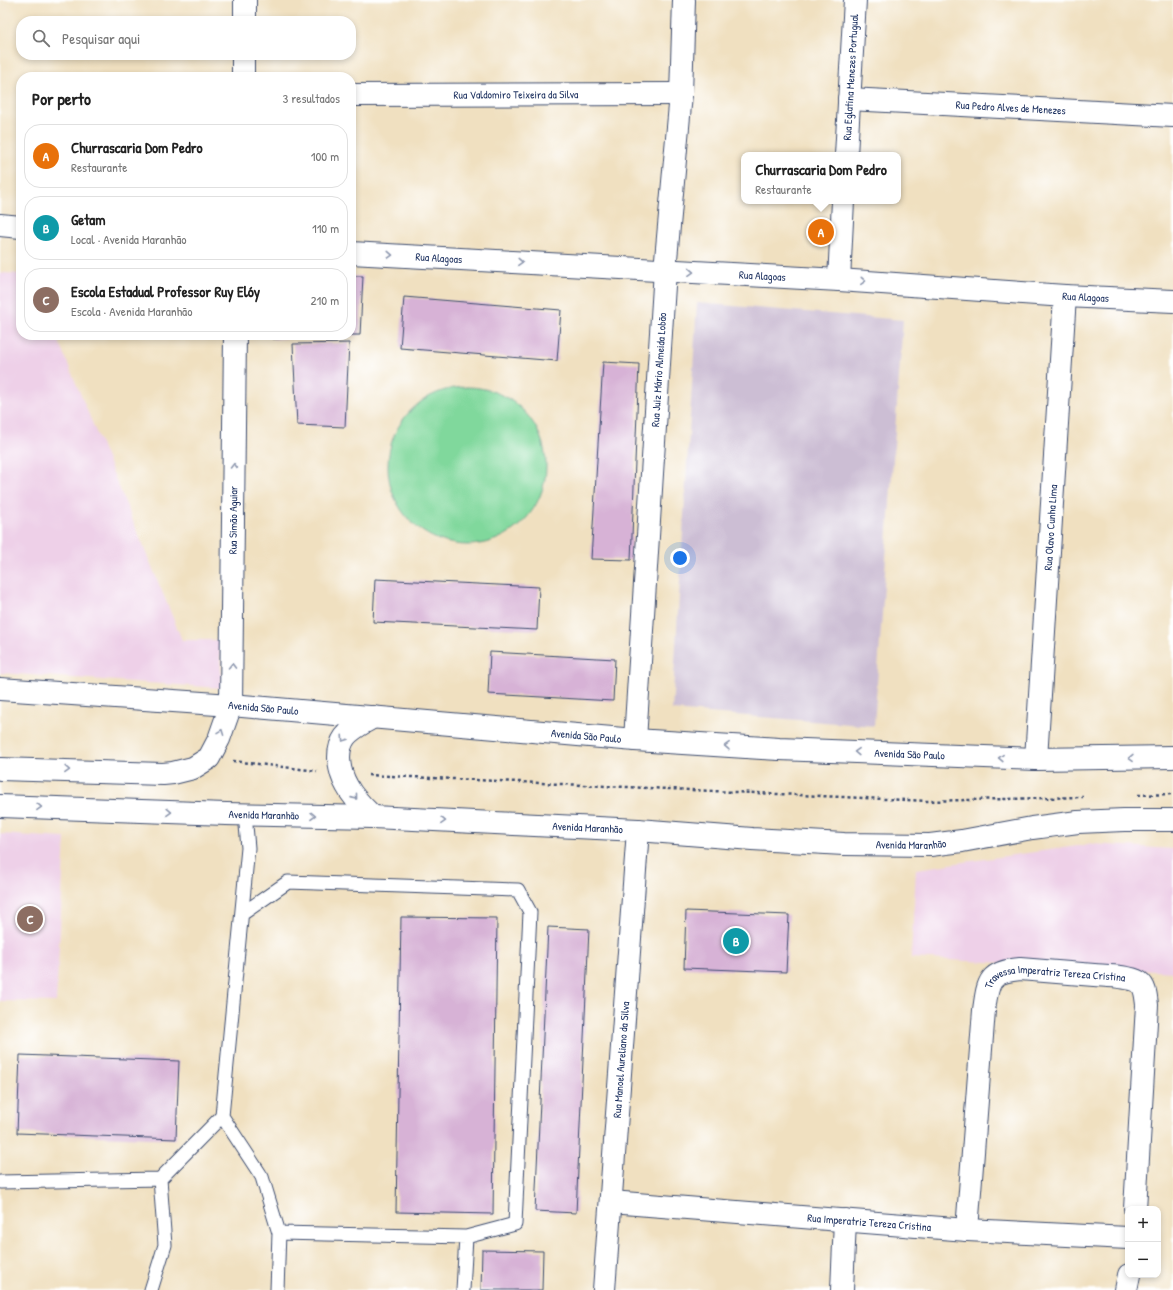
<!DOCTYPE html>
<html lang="pt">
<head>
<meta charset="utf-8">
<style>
  body { margin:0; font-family:"Patrick Hand",sans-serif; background:#f6f6f6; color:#222 }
  .controls { position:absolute; right:12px; bottom:12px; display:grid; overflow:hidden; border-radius:8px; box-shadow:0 2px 6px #0003 }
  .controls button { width:36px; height:36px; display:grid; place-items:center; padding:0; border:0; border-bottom:1px solid #e0e0e0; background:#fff; color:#222; font:20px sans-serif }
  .you { position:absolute; left:680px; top:558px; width:14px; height:14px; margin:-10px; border:3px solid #fff; border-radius:50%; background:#1a73e8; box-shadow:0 0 0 6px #1a73e833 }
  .badge { display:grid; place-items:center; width:26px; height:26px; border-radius:50%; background:#0b8043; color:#fff; font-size:13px; font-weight:700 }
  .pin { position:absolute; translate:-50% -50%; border:2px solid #fff; box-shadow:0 1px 4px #0006 }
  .popup { position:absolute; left:741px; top:152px; width:160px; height:52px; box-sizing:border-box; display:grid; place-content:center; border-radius:8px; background:#fff; filter:drop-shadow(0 1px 3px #0005); font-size:13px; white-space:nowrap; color:#767676 }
  .popup b { font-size:15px; color:#222 }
  .popup::after { content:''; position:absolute; left:50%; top:100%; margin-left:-8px; border:8px solid transparent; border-top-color:#fff }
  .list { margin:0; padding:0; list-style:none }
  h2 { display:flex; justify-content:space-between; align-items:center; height:52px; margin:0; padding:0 16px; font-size:17px }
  h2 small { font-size:13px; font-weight:400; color:#767676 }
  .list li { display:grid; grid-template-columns:26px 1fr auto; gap:12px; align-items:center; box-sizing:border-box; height:64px; margin:0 8px 8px; padding:0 8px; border:1px solid #e0e0e0; border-radius:16px }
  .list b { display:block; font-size:15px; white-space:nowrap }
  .list p { margin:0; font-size:13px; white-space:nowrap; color:#767676 }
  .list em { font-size:13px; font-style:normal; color:#767676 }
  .icon { flex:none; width:22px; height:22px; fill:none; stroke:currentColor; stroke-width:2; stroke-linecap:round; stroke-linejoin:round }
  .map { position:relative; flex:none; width:1173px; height:1290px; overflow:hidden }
  .search { position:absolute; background:#fff; box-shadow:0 2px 6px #0003; left:16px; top:16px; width:340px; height:44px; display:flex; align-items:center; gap:10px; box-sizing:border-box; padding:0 14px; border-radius:16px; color:#767676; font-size:15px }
  .panel { position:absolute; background:#fff; box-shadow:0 2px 6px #0003; left:16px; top:72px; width:340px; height:268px; border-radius:16px }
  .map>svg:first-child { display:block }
  .built { fill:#eed0e8 }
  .industrial { fill:#ccbed4 }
  .green { fill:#80d89c; stroke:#4e847d }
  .building { fill:#d7b2d6 }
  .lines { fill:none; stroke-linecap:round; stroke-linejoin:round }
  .lane-casing { stroke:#3b4a6d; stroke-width:15 }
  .street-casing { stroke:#3b4a6d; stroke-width:24 }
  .secondary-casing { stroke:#3b4a6d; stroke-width:24 }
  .path { stroke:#3b4a6d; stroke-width:2.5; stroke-dasharray:3 3; stroke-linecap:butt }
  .lane { stroke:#fff; stroke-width:13 }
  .street { stroke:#fff; stroke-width:22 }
  .secondary { stroke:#fff; stroke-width:22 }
  .oneway { stroke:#8d97ae }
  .labels { text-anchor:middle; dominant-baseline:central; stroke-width:3.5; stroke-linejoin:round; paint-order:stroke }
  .street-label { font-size:11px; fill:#1b2f5e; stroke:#fff }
</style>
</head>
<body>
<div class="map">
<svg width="1173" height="1290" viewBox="0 0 1173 1290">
  <rect width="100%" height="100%" fill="#fff"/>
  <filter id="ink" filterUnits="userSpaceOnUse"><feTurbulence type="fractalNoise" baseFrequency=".025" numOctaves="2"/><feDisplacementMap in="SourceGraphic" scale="8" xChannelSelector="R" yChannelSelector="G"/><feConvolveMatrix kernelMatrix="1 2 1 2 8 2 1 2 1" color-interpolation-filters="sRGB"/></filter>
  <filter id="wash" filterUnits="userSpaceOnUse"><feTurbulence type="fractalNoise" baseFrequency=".012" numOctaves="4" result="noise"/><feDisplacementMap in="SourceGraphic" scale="16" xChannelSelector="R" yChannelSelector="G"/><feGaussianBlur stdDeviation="0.9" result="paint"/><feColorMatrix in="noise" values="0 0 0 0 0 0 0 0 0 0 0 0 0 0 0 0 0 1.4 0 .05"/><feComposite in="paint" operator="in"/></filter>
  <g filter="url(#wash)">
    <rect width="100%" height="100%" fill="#f0e0c0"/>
    <path class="built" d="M0,273L21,274V335H56L182,640H219L222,688L0,673Z
      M0,834L65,838L56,1002L0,1001Z
      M1091,844L1173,849V972L911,958L916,869Z"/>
    <path class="industrial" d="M697,303L903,320L874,726L672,710Z"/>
    <path class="green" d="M388 466a79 79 0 1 1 158 0a79 79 0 1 1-158 0Z"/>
    <g id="blocks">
      <path class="building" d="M351,276H363L360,335H351Z
        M404,297L561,310L557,361L400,348Z
        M273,335H327V336L273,339Z
        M349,343L345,427L297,425L293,344Z
        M603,362L639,364L631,560L591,559Z
        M375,579L539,587L537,630L373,622Z
        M490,652L615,659L613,701L488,694Z
        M686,911L789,915L786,972L684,968Z
        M401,917L497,918L493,1214L396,1212Z
        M548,927L589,929L576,1213L535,1211Z
        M20,1055L179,1061L176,1139L17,1133Z
        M482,1250L543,1251L542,1290H481Z"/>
    </g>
  </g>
  <g filter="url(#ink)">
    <use href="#blocks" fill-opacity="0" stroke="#3b4a6d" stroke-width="1"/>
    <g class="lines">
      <g class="lane-casing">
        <path id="lane" d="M242,914L288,882L518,890L530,912L515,1224L466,1237L463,1290
          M222,1116L262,1177L279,1233L277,1290
          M0,1182L160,1179L222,1116L248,848L245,814
          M279,1233L466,1237
          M151,1290L165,1245L160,1179"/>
      </g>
      <g class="street-casing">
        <g id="street">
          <path id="s1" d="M351,95L681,94"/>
          <path id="s2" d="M849,99L1173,116"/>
          <path id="s3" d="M846,155L855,0"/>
          <path d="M839,280L843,201"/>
          <path id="s4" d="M635,740L665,270L681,94L684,0"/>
          <path id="s5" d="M1036,759L1065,296"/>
          <path id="s6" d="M611,1202L967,1230L1128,1238"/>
          <path id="s7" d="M967,1230L984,1010C988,982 988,972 1020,969C1044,971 1069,973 1094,975C1106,976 1129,976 1139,982C1146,987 1146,998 1147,1005L1135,1209"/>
          <path id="s8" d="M604,1290L638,830"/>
          <path d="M842,1290L845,1220"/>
          <path d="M1126,1290L1129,1275"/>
        </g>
      </g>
      <g class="secondary-casing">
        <g id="secondary">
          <path d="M245,21V0"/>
          <path d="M243,77V55"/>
          <path d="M0,225L21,227"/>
          <path id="s9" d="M351,253L839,280L1065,296L1173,301"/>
          <path id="s10" d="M0,689L231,705L635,740L779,749L1036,759L1173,757"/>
          <path id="s11" d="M0,769L163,774L173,773L193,768L209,758L219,739L231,705L235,335"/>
          <path id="s12" d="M0,806L226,814L373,817L638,830L752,839L844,844L930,845L962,841L1032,828L1078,822L1124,820H1173"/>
          <path d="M373,817C364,808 353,798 347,786C339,772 335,751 345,737C352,728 364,723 373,717"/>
        </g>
      </g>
      <path class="path" d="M233,761L317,771
        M368,775L928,801L1083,797
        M1138,795L1173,794"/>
      <use href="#lane" class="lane"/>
      <use href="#street" class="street"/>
      <use href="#secondary" class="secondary"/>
    </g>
    <defs><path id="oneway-chevron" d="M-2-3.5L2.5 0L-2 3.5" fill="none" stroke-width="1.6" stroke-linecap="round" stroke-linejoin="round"/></defs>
    <g class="oneway">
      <use href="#oneway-chevron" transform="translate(390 255) rotate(3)"/>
      <use href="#oneway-chevron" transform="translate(520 262) rotate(3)"/>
      <use href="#oneway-chevron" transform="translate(691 272) rotate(3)"/>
      <use href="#oneway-chevron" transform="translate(863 281) rotate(4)"/>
      <use href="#oneway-chevron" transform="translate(234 466) rotate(-89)"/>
      <use href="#oneway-chevron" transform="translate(232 666) rotate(-89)"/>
      <use href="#oneway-chevron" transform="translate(221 732) rotate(-69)"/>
      <use href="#oneway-chevron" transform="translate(344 739) rotate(124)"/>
      <use href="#oneway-chevron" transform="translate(727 746) rotate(-177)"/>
      <use href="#oneway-chevron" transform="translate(857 752) rotate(-178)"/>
      <use href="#oneway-chevron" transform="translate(1001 758) rotate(-178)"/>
      <use href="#oneway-chevron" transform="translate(1131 758) rotate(179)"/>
      <use href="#oneway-chevron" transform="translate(67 770) rotate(2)"/>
      <use href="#oneway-chevron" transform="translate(355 797) rotate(51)"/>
      <use href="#oneway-chevron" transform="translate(39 807) rotate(2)"/>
      <use href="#oneway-chevron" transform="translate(169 812) rotate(2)"/>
      <use href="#oneway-chevron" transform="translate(313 816) rotate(1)"/>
      <use href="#oneway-chevron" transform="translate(443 821) rotate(3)"/>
    </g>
  </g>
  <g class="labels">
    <g class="street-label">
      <text stroke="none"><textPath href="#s3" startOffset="78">Rua Eglatina Menezes Portugual</textPath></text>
      <text stroke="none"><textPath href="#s1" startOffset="165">Rua Valdomiro Teixeira da Silva</textPath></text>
      <text stroke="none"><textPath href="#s2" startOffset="162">Rua Pedro Alves de Menezes</textPath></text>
      <text stroke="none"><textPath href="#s9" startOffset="88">Rua Alagoas</textPath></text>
      <text stroke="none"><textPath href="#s9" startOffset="412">Rua Alagoas</textPath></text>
      <text stroke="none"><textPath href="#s9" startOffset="736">Rua Alagoas</textPath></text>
      <text stroke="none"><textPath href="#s4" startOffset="371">Rua Juiz Mário Almeida Lobão</textPath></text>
      <text stroke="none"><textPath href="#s11" startOffset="455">Rua Simão Aguiar</textPath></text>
      <text stroke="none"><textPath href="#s5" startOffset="232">Rua Olavo Cunha Lima</textPath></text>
      <text stroke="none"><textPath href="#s10" startOffset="264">Avenida São Paulo</textPath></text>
      <text stroke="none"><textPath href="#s10" startOffset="588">Avenida São Paulo</textPath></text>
      <text stroke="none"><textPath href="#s10" startOffset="912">Avenida São Paulo</textPath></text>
      <text stroke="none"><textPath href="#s12" startOffset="264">Avenida Maranhão</textPath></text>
      <text stroke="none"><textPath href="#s12" startOffset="588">Avenida Maranhão</textPath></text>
      <text stroke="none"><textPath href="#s12" startOffset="912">Avenida Maranhão</textPath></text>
      <text stroke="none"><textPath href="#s7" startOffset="316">Travessa Imperatriz Tereza Cristina</textPath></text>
      <text stroke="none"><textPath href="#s8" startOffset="231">Rua Manoel Aureliano da Silva</textPath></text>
      <text stroke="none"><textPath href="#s6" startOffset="259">Rua Imperatriz Tereza Cristina</textPath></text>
    </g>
  </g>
</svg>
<div class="controls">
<button>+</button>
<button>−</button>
</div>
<div class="you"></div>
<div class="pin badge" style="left:821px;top:232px;background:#e8710a">A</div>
<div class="popup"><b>Churrascaria Dom Pedro</b>Restaurante</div>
<div class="pin badge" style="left:736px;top:941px;background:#0f9aa8">B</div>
<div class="pin badge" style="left:30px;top:919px;background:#8d6e63">C</div>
<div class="search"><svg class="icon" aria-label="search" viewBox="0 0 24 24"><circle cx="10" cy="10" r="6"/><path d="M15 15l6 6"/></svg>Pesquisar aqui</div>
<section class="panel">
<h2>Por perto<small>3 resultados</small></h2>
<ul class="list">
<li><span class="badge" style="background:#e8710a">A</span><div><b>Churrascaria Dom Pedro</b><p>Restaurante</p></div><em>100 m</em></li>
<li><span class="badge" style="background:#0f9aa8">B</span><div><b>Getam</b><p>Local · Avenida Maranhão</p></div><em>110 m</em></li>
<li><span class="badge" style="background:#8d6e63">C</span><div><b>Escola Estadual Professor Ruy Elóy</b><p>Escola · Avenida Maranhão</p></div><em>210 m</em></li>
</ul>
</section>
</div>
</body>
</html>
